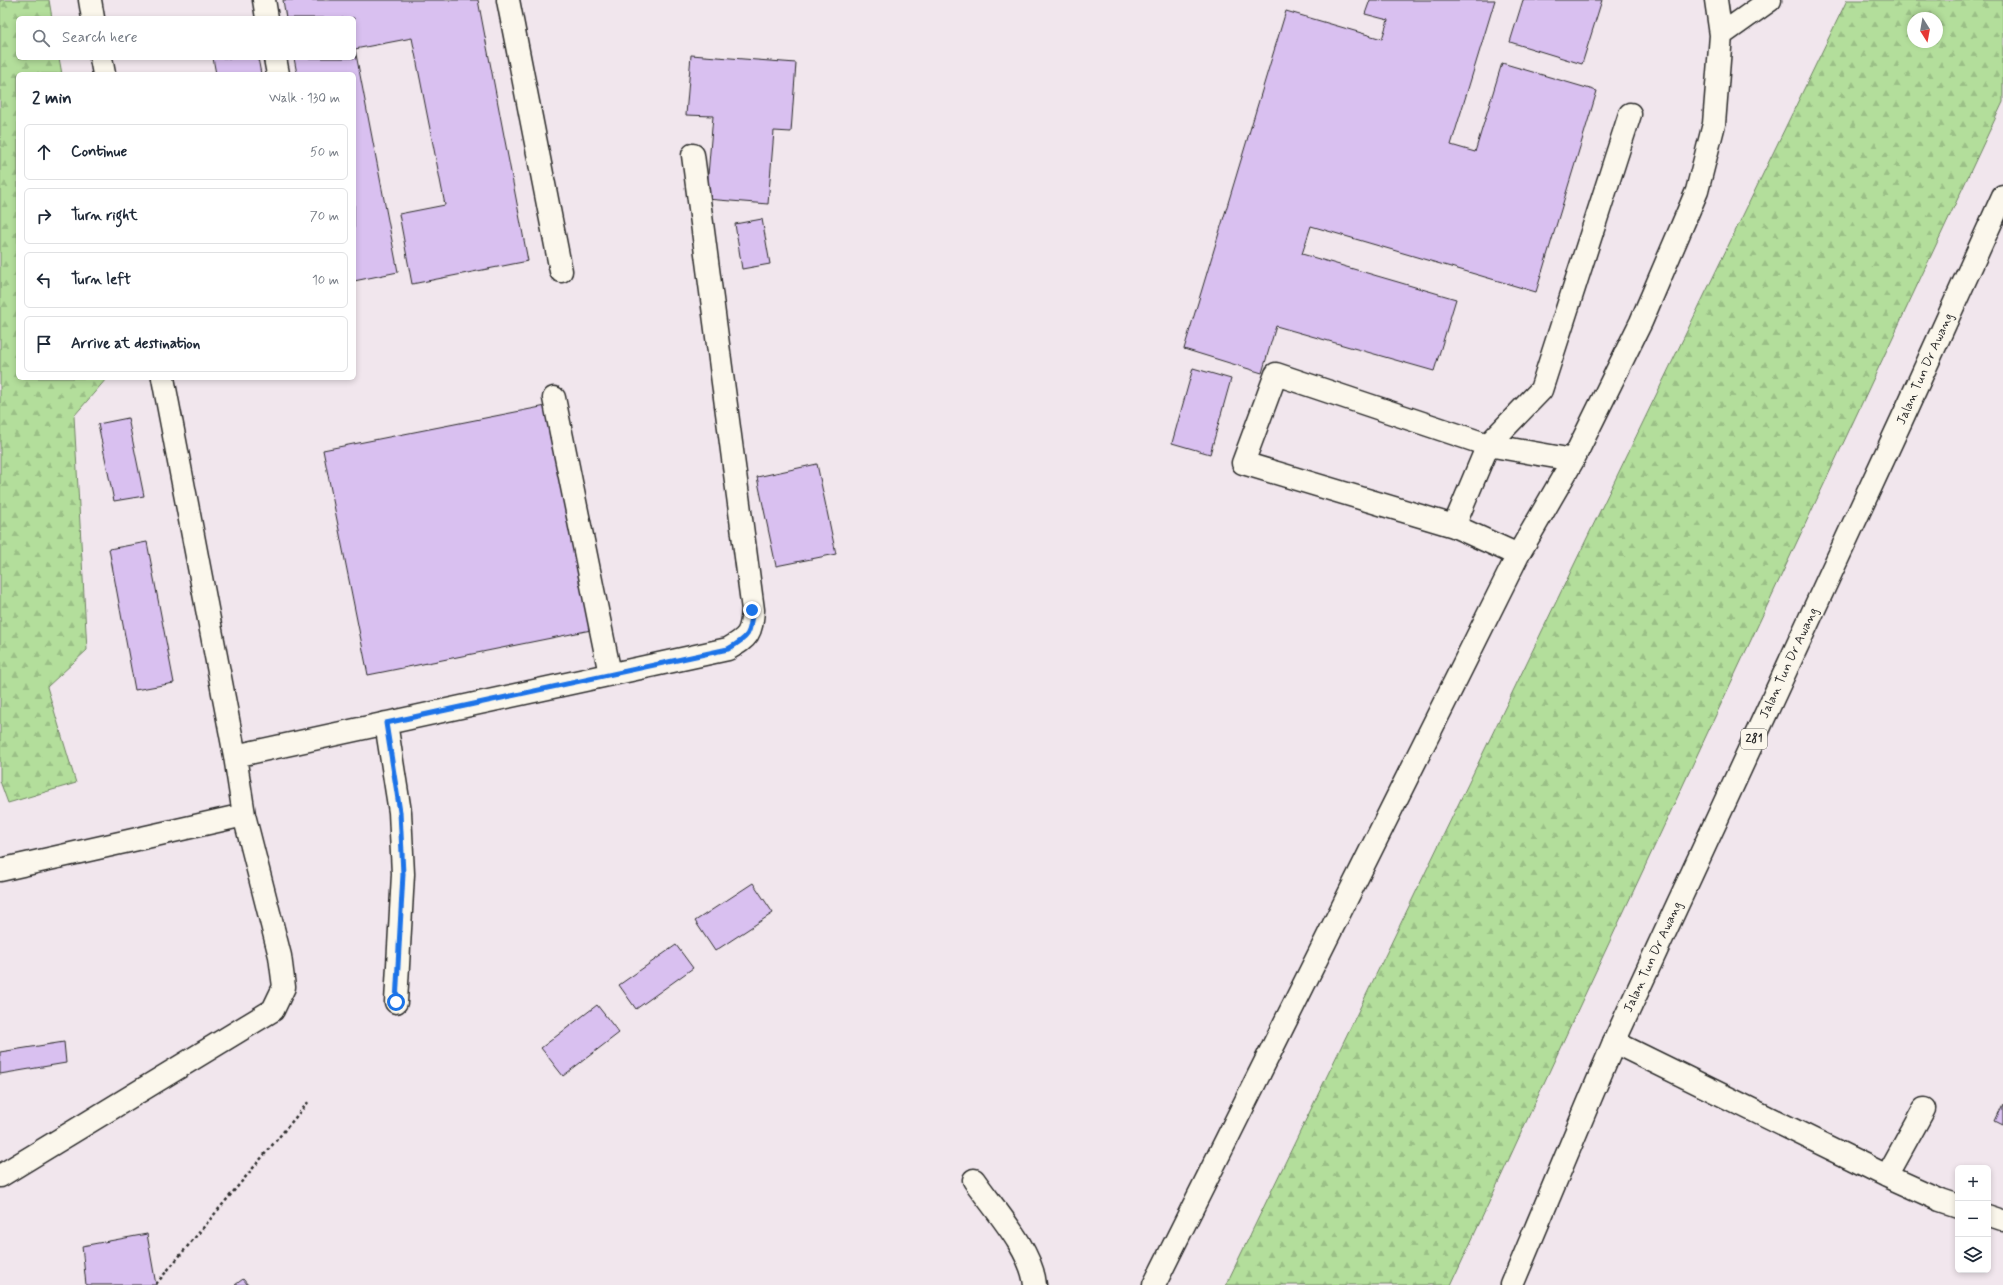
<!DOCTYPE html>
<html lang="en">
<head>
<meta charset="utf-8">
<style>
  body { margin:0; font-family:Mynerve,sans-serif; background:#f2f2f3; color:#1f2937 }
  .controls { position:absolute; right:12px; bottom:12px; display:grid; overflow:hidden; border-radius:6px; box-shadow:0 2px 6px #0003 }
  .controls button { width:36px; height:36px; display:grid; place-items:center; padding:0; border:0; border-bottom:1px solid #e0e1e3; background:#fff; color:#1f2937; font:20px sans-serif }
  .compass { position:absolute; left:1907px; top:12px; width:36px; height:36px; border-radius:50%; background:#fff; box-shadow:0 2px 6px #0003; rotate:169deg }
  .stop { position:absolute; width:12px; height:12px; margin:-9px; border:3px solid #1a73e8; border-radius:50%; background:#fff }
  .stop.end { background:#1a73e8; border-color:#fff; box-shadow:0 1px 4px #0008 }
  .list { margin:0; padding:0; list-style:none }
  h2 { display:flex; justify-content:space-between; align-items:center; height:52px; margin:0; padding:0 16px; font-size:17px }
  h2 small { font-size:13px; font-weight:400; color:#747a83 }
  .list li { display:grid; grid-template-columns:26px 1fr auto; gap:12px; align-items:center; box-sizing:border-box; height:56px; margin:0 8px 8px; padding:0 8px; border:1px solid #e0e1e3; border-radius:6px }
  .list b { display:block; font-size:15px; white-space:nowrap }
  .list em { font-size:13px; font-style:normal; color:#747a83 }
  .icon { flex:none; width:22px; height:22px; fill:none; stroke:currentColor; stroke-width:2; stroke-linecap:round; stroke-linejoin:round }
  .map { position:relative; flex:none; width:2003px; height:1285px; overflow:hidden }
  .search { position:absolute; background:#fff; box-shadow:0 2px 6px #0003; left:16px; top:16px; width:340px; height:44px; display:flex; align-items:center; gap:10px; box-sizing:border-box; padding:0 14px; border-radius:6px; color:#747a83; font-size:15px }
  .panel { position:absolute; background:#fff; box-shadow:0 2px 6px #0003; left:16px; top:72px; width:340px; height:308px; border-radius:6px }
  .map>svg:first-child { display:block }
  .forest { fill:url(#forest-firs); stroke:#6f8463; fill-rule:evenodd }
  .building { fill:#d9c0f0; stroke:#2b2b2b }
  .lines { fill:none; stroke-linecap:round; stroke-linejoin:round }
  .minor-casing { stroke:#2b2b2b; stroke-width:25 }
  .major-casing { stroke:#2b2b2b; stroke-width:25 }
  .path { stroke:#2b2b2b; stroke-width:2.5; stroke-dasharray:3 3; stroke-linecap:butt }
  .minor { stroke:#fbf7ec; stroke-width:22 }
  .major { stroke:#fbf7ec; stroke-width:22 }
  .route { stroke:#1a73e8; stroke-width:5 }
  .labels { text-anchor:middle; dominant-baseline:central; stroke-width:3.5; stroke-linejoin:round; paint-order:stroke }
  .shield { fill:#fbf7ec; stroke:#696865; stroke-width:1 }
  .shield-label { font-size:12px; font-weight:bold; fill:#2b2b2b }
  .street-label { font-size:13px; fill:#2b2b2b; stroke:#fbf7ec }
</style>
</head>
<body>
<div class="map">
<svg width="2003" height="1285" viewBox="0 0 2003 1285">
  <defs>
    <pattern id="forest-firs" width="22" height="20" patternUnits="userSpaceOnUse"><rect width="22" height="20" fill="#b3de9b"/><path d="M5 1l3.5 6h-7zM16 11l3.5 6h-7z" fill="#9abf86"/></pattern>
  </defs>
  <rect width="100%" height="100%" fill="#f1e6ed"/>
  <filter id="ink" filterUnits="userSpaceOnUse"><feTurbulence type="fractalNoise" baseFrequency=".025" numOctaves="2"/><feDisplacementMap in="SourceGraphic" scale="8" xChannelSelector="R" yChannelSelector="G"/><feConvolveMatrix kernelMatrix="1 2 1 2 8 2 1 2 1" color-interpolation-filters="sRGB"/></filter>
  <g filter="url(#ink)">
    <path class="forest" d="M0,0H49L52,18H18V58H59L62,74H18V378H107L74,416L87,650L47,687L76,783L8,803L0,781Z
      M1847,0H2003V102L1573,1020L1451,1285H1226ZM1913,18H1937V42H1913Z"/>
    <path class="building" d="M283,0H478L528,261L412,284L399,214L445,205L412,38L355,49L398,272L354,281V74H297L294,58H354V18H286Z
      M1370,0H1495L1451,145L1475,152L1502,63L1597,91L1536,292L1311,226L1302,254L1456,299L1434,371L1276,326L1262,373L1184,349L1286,11L1382,39L1388,20L1365,14Z
      M1523,0H1602L1582,64L1510,42Z
      M691,55L796,63L791,132L774,131L768,204L706,199L713,116L686,115Z
      M213,58H258L261,74H216Z
      M762,219L770,264L742,269L735,224Z
      M1193,368L1231,379L1210,454L1172,443Z
      M546,406L591,630L368,675L323,450Z
      M128,418L144,496L114,501L98,424Z
      M817,464L836,554L776,566L757,477Z
      M147,542L174,683L135,690L109,549Z
      M753,883L773,913L715,951L695,921Z
      M676,945L693,968L636,1009L619,985Z
      M597,1005L619,1033L563,1076L541,1048Z
      M64,1042L66,1063L0,1074V1052Z
      M2003,1104V1125L1995,1121Z
      M147,1234L156,1285H86L82,1246Z
      M243,1279L248,1285H235Z"/>
    <g class="lines">
      <g class="minor-casing">
        <path id="minor" d="M90,0L93,18
          M264,0L267,18
          M508,0L561,271
          M1721,35L1770,0
          M101,58L104,74
          M275,58L278,74
          M554,398L610,674
          M1454,526L1488,445L1541,390L1630,114
          M1518,555L1454,526L1243,463L1276,374L1488,445L1573,460
          M386,723L400,812L403,874L396,1002
          M235,756L728,649C749,637 751,634 753,610L693,155
          M0,870L244,815
          M1614,1042L1887,1176L1940,1200L1958,1206
          M0,1176L273,1010L284,987L280,956L244,815L235,756L163,378
          M1887,1176L1924,1109
          M974,1180C994,1209 1032,1250 1035,1285
          M1988,1216L2003,1221
          M1154,1285L1518,555L1573,460L1641,322L1697,191L1714,124L1721,35L1716,0"/>
      </g>
      <g class="major-casing">
        <path id="major" d="M1512,1285L1614,1042L1902,419L2003,196"/>
      </g>
      <path class="path" d="M156,1284L310,1100"/>
      <use href="#minor" class="minor"/>
      <use href="#major" class="major"/>
    </g>
  </g>
  <g class="lines" filter="url(#ink)">
    <path class="route" d="M396,1002L403,874L400,812L386,723L728,649C749,637 751,634 752,610"/>
  </g>
  <g class="labels">
    <rect class="shield" x="1741" y="729" width="26" height="20" rx="3"/>
    <g class="shield-label">
      <text x="1754" y="739">281</text>
    </g>
    <g class="street-label">
      <text transform="translate(1925 369) rotate(-66)">Jalan Tun Dr Awang</text>
      <text transform="translate(1789 663) rotate(-65)">Jalan Tun Dr Awang</text>
      <text transform="translate(1653 957) rotate(-65)">Jalan Tun Dr Awang</text>
    </g>
  </g>
</svg>
<div class="controls">
<button>+</button>
<button>−</button>
<button><svg class="icon" aria-label="layers" viewBox="0 0 24 24"><path d="M12 4l9 5-9 5-9-5zM3 14l9 5 9-5"/></svg></button>
</div>
<svg class="compass" viewBox="-18 -18 36 36"><path d="M0-13l5 13h-10z" fill="#e53935"/><path d="M0 13l5-13h-10z" fill="#747a83"/></svg>
<div class="stop" style="left:396px;top:1002px"></div>
<div class="stop end" style="left:752px;top:610px"></div>
<div class="search"><svg class="icon" aria-label="search" viewBox="0 0 24 24"><circle cx="10" cy="10" r="6"/><path d="M15 15l6 6"/></svg>Search here</div>
<section class="panel">
<h2>2 min<small>Walk · 130 m</small></h2>
<ul class="list">
<li><svg class="icon" aria-label="ahead" viewBox="0 0 24 24"><path d="M12 20V5M6 11l6-6 6 6"/></svg><div><b>Continue</b></div><em>50 m</em></li>
<li><svg class="icon" aria-label="right" viewBox="0 0 24 24"><path d="M7 20v-9h11M14 6l5 5-5 5"/></svg><div><b>Turn right</b></div><em>70 m</em></li>
<li><svg class="icon" aria-label="left" viewBox="0 0 24 24"><path d="M17 20v-9H6M10 6l-5 5 5 5"/></svg><div><b>Turn left</b></div><em>10 m</em></li>
<li><svg class="icon" aria-label="arrive" viewBox="0 0 24 24"><path d="M6 21V4h12l-3 4 3 4H6"/></svg><div><b>Arrive at destination</b></div></li>
</ul>
</section>
</div>
</body>
</html>
